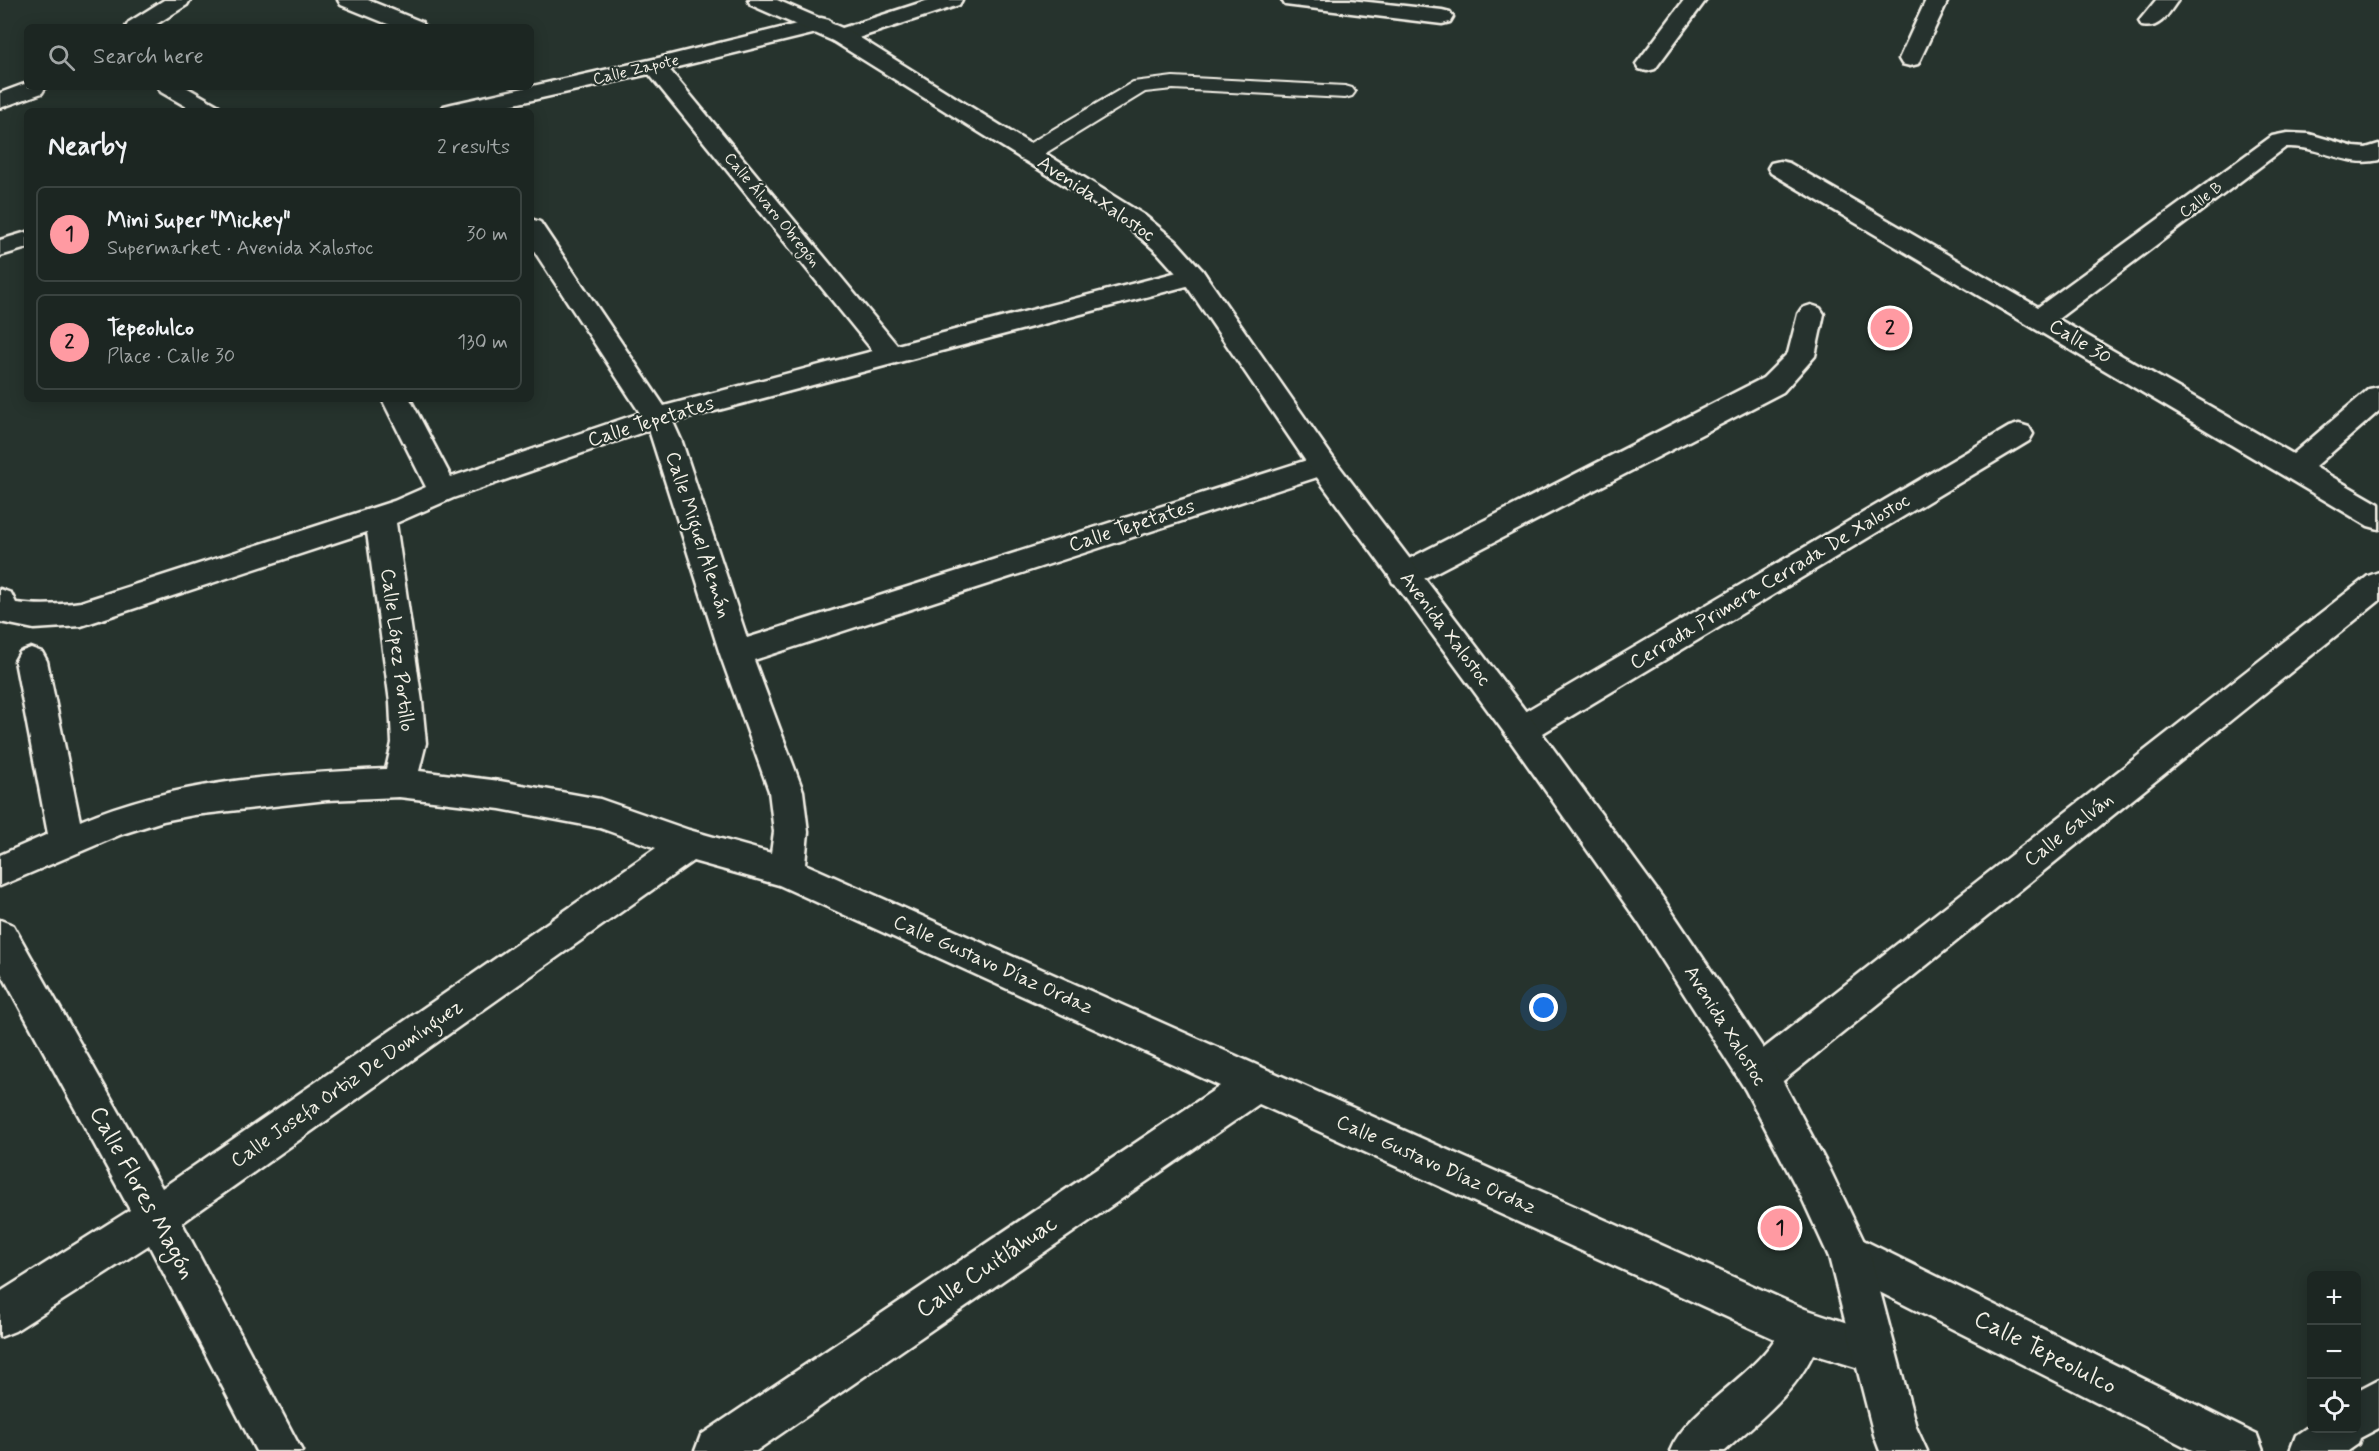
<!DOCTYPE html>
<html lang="en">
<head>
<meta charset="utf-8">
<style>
  body { margin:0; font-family:Mynerve,sans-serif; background:#29322f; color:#f1f3f6 }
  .controls { position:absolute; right:18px; bottom:18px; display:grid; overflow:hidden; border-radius:9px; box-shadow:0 3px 15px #0003 }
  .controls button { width:54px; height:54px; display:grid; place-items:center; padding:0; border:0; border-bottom:2px solid #3a4340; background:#1c2622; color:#f1f3f6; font:30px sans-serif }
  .you { position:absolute; left:1544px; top:1008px; width:21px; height:21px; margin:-15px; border:4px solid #fff; border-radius:50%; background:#1a73e8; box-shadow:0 0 0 9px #1a73e833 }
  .badge { display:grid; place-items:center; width:39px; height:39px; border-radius:50%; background:#ff9aa2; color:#111; font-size:20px; font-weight:700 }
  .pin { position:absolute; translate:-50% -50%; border:3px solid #fff; box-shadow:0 2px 6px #0006 }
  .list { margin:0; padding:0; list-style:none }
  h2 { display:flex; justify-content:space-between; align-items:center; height:78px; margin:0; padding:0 24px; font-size:26px }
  h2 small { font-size:20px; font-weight:400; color:#a0a5a5 }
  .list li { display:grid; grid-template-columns:39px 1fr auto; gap:18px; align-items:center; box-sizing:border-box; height:96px; margin:0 12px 12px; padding:0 12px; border:2px solid #3a4340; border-radius:9px }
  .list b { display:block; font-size:22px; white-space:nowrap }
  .list p { margin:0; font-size:20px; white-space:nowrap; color:#a0a5a5 }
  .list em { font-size:20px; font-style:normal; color:#a0a5a5 }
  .icon { flex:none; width:33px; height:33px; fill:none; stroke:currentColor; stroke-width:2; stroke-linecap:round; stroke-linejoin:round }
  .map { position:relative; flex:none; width:2379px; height:1451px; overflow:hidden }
  .search { position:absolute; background:#1c2622; box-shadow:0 3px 15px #0003; left:24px; top:24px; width:510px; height:66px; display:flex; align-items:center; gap:15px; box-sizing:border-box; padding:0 21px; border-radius:9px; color:#a0a5a5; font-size:22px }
  .panel { position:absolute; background:#1c2622; box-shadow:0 3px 15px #0003; left:24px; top:108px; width:510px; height:294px; border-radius:9px }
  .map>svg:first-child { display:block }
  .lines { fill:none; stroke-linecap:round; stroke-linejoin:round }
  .service-casing { stroke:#f4f1e8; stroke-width:4 }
  .minor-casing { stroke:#f4f1e8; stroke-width:5 }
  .tertiary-casing { stroke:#f4f1e8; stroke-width:5 }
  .service { fill:#26332d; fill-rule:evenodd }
  .minor { fill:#26332d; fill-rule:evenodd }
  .tertiary { fill:#26332d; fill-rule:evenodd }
  .labels { text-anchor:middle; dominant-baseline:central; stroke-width:4.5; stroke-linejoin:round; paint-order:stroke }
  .far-street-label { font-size:16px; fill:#f4f1e8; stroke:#26332d }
  .street-label { font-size:20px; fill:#f4f1e8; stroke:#26332d }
  .near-street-label { font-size:24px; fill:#f4f1e8; stroke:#26332d }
</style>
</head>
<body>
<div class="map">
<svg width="2379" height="1451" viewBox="0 0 2379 1451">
  <rect width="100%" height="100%" fill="#26332d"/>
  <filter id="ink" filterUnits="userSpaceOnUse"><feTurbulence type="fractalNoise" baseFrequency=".0167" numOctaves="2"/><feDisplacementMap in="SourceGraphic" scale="12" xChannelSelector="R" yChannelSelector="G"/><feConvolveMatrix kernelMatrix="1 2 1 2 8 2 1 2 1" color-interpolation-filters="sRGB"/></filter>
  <g filter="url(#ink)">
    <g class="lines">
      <g class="service-casing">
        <path id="service" d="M1173,77L1345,86L1352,88L1355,92L1352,96L1345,98L1173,89L1145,92L1036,159L1028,161L1020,159L1017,154L1020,149L1133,82Z"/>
      </g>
      <g class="minor-casing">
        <path id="minor" d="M164,0H190L187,5L152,27H126L129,22Z
          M338,0H368L422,22L425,27H395L341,5Z
          M929,0H962L959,5L849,41L841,43L833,41L830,36L833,31Z
          M1282,0H1350L1442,10L1450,12L1453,17L1450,22L1442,24L1293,6L1285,5Z
          M1684,0H1706L1655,69L1647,71L1639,69L1636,64Z
          M1926,0H1948L1918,64L1910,66L1902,64L1899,59Z
          M2156,0H2178C2169,13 2160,30 2142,26L2139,21Z
          M821,18L829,20L832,25L829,30L669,69L897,345L1193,268L1202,270L1206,276L1202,282L673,422L682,442L747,638L1323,455L1333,458L1337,465L1333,472L754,660L803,791L808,832L805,864L1805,1309L1890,1337L1896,1352L1890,1367L1875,1373L1813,1354C1794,1394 1757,1421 1725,1451H1670C1686,1411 1749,1379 1775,1339L1259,1104L756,1451H695L701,1435L1220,1086L779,885L693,861L182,1223L302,1451H256L149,1245L15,1331L0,1337V1292L130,1210L0,971V920L13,925L162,1188L656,848L600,828L500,809L399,797L327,800L194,815L163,821L122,834L0,886V855L48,834L15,661L20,652L31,648L42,652L47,661L80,821C176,780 283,774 386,769L392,743L390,702L367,532L81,626L34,629L0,622V589L11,593L16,603C38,606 59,605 81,602L394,501L426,487L382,399H410L451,477L640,413L531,246V219L540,222L664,406L873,351L649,74L483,111H440L444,106L452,104L654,59ZM649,430L720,654L769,791L774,832L771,853L689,830L600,799L500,781L419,771L426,743L422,702L396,523L453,498Z
          M27,83V87L45,88L42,93L0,108V93Z
          M158,87H186L219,106L223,111H194L161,92Z
          M2287,133L2309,134L2354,147L2366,148L2379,144V160C2347,168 2319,145 2286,147L2058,319L2293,454L2369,389L2379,387V411L2315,467L2379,504V529L2368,526L2284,476L1771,173L1768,168L1771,163L1780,161L1789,163L2038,307L2272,136Z
          M27,232V248L0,256V240Z
          M1811,305L1820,308L1824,314L1815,356L1783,392L1415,583L1404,586L1393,583L1389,575L1393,567L1763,378L1788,353L1798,314L1802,308Z
          M2019,424L2029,427L2033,434L2029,441L1533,739L1521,743L1509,739L1504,730L1509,721L2009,427Z
          M2379,572V601L1773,1089L1759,1094L1745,1089L1740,1076L1745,1063L2368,576Z
          M1849,1233L2257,1435L2263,1451H2194L1834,1269L1828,1254L1834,1239Z
          M2379,1379V1428L2360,1438L2358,1444L2348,1451H2290L2296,1435L2312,1424V1428H2356V1391Z"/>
      </g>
      <g class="tertiary-casing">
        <path id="tertiary" d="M748,0H777L849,31L1144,215L1176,241L1202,270L1333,458L1533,721L1664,900L1773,1063L1830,1170L1870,1254L1916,1427L1927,1451H1880L1874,1435L1829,1257L1802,1198L1745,1089L1638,922L1509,739L1313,472L1184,282L1158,253L1126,225L1088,200L833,41L751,5Z"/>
      </g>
      <use href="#service" class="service"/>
      <use href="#minor" class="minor"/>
      <use href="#tertiary" class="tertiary"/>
    </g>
  </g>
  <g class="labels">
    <g class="far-street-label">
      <text transform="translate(636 70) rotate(-13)">Calle Zapote</text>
      <text transform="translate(2201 200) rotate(-37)">Calle B</text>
      <text transform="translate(772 210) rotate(51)">Calle Álvaro Obregón</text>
    </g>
    <g class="street-label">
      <text transform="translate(1096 199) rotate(34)">Avenida Xalostoc</text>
      <text transform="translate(2080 342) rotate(31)">Calle 30</text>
      <text transform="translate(651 422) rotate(-17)">Calle Tepetates</text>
      <text transform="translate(1132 526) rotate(-18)">Calle Tepetates</text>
      <text transform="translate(698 535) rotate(72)">Calle Miguel Alemán</text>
      <text transform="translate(1770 582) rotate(-31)">Cerrada Primera Cerrada De Xalostoc</text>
      <text transform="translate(1445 629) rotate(53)">Avenida Xalostoc</text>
      <text transform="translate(397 650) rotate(83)">Calle López Portillo</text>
      <text transform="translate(2069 830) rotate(-38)">Calle Galván</text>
      <text transform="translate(993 965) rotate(24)">Calle Gustavo Díaz Ordaz</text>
      <text transform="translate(1725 1026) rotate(58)">Avenida Xalostoc</text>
      <text transform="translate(347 1084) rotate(-35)">Calle Josefa Ortiz De Domínguez</text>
      <text transform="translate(1436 1165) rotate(24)">Calle Gustavo Díaz Ordaz</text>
    </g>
    <g class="near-street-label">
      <text transform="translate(142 1193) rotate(61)">Calle Flores Magón</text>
      <text transform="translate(987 1267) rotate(-34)">Calle Cuitláhuac</text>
      <text transform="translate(2045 1353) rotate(27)">Calle Tepeolulco</text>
    </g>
  </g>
</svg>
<div class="controls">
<button>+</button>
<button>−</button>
<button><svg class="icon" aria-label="locate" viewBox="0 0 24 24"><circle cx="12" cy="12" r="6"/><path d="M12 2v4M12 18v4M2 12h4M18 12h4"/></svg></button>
</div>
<div class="you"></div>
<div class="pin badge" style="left:1780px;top:1228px">1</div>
<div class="pin badge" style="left:1890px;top:328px">2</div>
<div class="search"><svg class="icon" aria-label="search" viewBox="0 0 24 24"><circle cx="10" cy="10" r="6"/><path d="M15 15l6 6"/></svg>Search here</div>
<section class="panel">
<h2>Nearby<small>2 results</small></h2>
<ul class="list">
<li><span class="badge">1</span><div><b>Mini super &quot;Mickey&quot;</b><p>Supermarket · Avenida Xalostoc</p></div><em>30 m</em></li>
<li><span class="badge">2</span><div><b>Tepeolulco</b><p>Place · Calle 30</p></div><em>130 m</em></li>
</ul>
</section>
</div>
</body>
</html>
